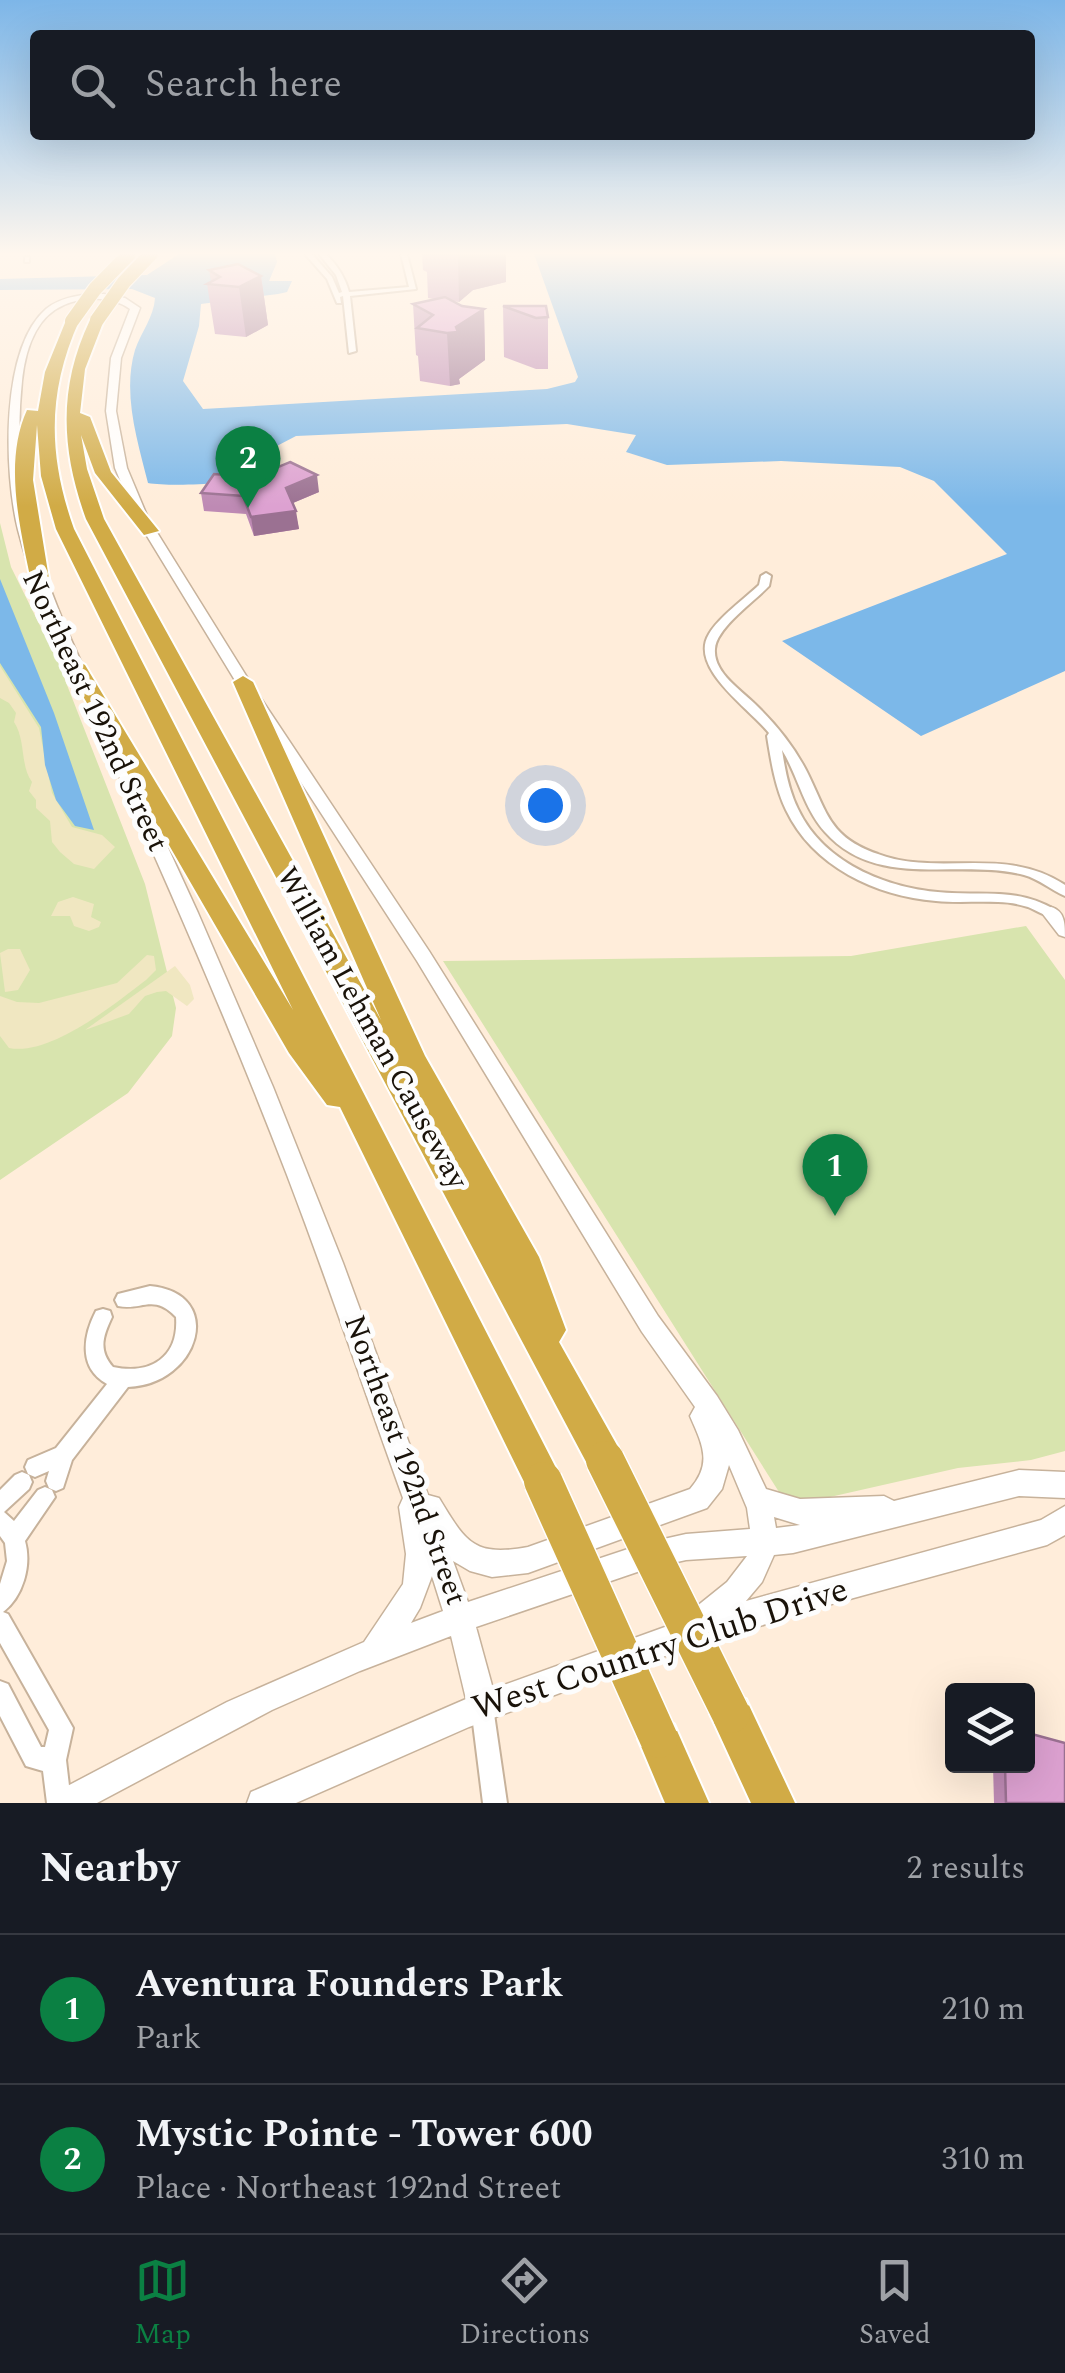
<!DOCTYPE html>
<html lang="en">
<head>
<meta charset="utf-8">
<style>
  body { margin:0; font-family:Spectral,serif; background:#242831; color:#f1f3f6 }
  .controls { position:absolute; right:30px; bottom:30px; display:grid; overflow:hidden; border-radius:10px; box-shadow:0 10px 40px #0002 }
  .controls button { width:90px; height:90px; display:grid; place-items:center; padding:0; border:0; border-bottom:2px solid #363941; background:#171b24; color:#f1f3f6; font:50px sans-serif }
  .you { position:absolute; left:545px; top:805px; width:35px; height:35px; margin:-25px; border:8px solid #fff; border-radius:50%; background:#1a73e8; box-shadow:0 0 0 15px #1a73e833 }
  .badge { display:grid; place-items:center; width:65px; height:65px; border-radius:50%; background:#0b8043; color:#fff; font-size:32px; font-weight:700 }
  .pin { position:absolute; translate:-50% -82px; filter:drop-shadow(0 2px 5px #0008) }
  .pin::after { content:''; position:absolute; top:52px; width:35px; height:30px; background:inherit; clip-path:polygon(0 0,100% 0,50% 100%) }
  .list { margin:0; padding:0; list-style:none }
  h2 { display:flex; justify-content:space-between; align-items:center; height:130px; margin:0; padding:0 40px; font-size:42px }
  h2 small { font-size:32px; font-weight:400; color:#9ea1a6 }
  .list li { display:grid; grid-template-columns:65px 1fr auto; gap:30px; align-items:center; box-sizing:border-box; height:150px; padding:0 40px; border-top:2px solid #363941 }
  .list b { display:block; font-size:38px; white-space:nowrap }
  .list p { margin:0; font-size:32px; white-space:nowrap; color:#9ea1a6 }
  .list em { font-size:32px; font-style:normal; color:#9ea1a6 }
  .icon { flex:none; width:55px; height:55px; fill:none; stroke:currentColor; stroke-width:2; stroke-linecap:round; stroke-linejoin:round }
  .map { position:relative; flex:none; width:1065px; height:1803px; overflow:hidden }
  .search { position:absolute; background:#171b24; box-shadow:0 10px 40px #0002; left:30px; right:30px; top:30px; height:110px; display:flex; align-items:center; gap:25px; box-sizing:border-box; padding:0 35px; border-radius:10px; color:#9ea1a6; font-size:38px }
  .sheet { height:430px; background:#171b24 }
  nav { display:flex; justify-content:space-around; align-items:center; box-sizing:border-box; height:140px; border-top:2px solid #363941; background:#171b24; font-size:28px; color:#9ea1a6 }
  nav a { display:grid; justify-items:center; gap:5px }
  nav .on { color:#0b8043 }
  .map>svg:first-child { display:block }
  .green { fill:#d8e4ae }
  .sand { fill:#f0e7c1 }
  .water { fill:#7cb8e9 }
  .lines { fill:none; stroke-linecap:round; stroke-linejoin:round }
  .minor-casing { stroke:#c7b29b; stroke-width:4 }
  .tertiary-casing { stroke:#c7b29b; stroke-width:3 }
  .motorway-casing { stroke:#fff; stroke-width:4 }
  .minor { fill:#fff; fill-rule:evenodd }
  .tertiary { fill:#fff; fill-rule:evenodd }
  .motorway { fill:#d1ab46; fill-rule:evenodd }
  .motorway-bridge-far1-casing { stroke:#fff; stroke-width:16; stroke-linecap:butt }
  .motorway-bridge-casing { stroke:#fff; stroke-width:41; stroke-linecap:butt }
  .motorway-bridge-far1 { stroke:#d1ab46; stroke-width:14 }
  .motorway-bridge { stroke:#d1ab46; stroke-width:38 }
  .wall { fill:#be8ab4 }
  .shaded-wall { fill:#9b7192 }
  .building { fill:#dda1d1; stroke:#9b7192; stroke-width:2.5 }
  .labels { text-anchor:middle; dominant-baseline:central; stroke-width:10; stroke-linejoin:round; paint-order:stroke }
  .street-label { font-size:30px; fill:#191209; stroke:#fdfdfd }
  .near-street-label { font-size:35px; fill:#191209; stroke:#fdfdfd }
</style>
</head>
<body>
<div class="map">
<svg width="1065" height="1803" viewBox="0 0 1065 1803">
  <rect width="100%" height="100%" fill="#ffedda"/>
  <path class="green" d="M0,523L11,567L58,662L145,884L176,1008L172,1036L128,1093L0,1180Z
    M1026,926L1065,980V1451L1031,1460L958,1468L799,1504L779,1492L443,961L851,956Z"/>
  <path class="sand" d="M0,666L39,728L52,793L72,827L102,835L115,847L94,869L74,864L60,852L52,842L50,821L36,808V800L29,791L32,782C20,766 26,740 14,722L16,713L9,703L0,698Z
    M73,897L94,904L91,917L101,922L99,927L89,931L74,926L70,916H51L58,902Z
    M8,949H20L30,970L18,990L5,992L0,953Z
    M147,955L154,956L156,970L146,980C113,1005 51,1056 9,1048L0,1036V996L17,1002L39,1003L117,983Z
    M175,966L190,985L194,999L187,1006L166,991L157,992L145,996L129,1014L85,1030Z"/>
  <path class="water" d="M179,254H275L277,262L269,281H292L287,292L278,294L201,304L199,326L183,381L203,409L547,389L575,382L578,377L534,254H1065V671L921,736L782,641L1007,554L934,481L900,467L781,461L667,465L626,452L636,435L567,424L296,436L273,448C272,456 272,464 266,470C248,485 171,487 148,483C138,442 122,394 135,350C141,332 154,317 155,298L132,289L0,290V279L147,275Z
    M0,579L54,713L94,830L75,826L56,800L45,765L41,727L0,663Z"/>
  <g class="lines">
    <g class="minor-casing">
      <path id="minor" d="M305,254H312L332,277L339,293L342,292L336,275L319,254H326C337,265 345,277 349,292L409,287L401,254H407L416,289L350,296L356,351L349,353L343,296L340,297L341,303H337L327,279Z
        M25,257H29V262H25Z
        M766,573L771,576L769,586C755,601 716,628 715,649C713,672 740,689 754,703C774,722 793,745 806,770C827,811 828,837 878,854C939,877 1005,845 1065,885V896C1051,890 1039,879 1024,875C958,858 877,891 825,832C804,809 798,776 782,750C785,770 789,791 798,809C825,866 893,891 952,893C992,895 1019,889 1056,910L1058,913L1056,916C1045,917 1038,911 1028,907C1018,904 1008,902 998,902C977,901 957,903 936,901C876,896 813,867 786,810C775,787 771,761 767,736L769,733C750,709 688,668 709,634C719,617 744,599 759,585L761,576Z
        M150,1286C227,1293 199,1385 128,1387L72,1460L63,1488L56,1491L49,1488L46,1481L49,1471L35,1477L28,1474L25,1467L28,1460L56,1448L107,1384C78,1368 83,1336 96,1311L103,1309L110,1311L112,1317C103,1336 98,1350 113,1367C151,1375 179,1357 176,1317C153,1293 142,1311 118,1306L115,1300L118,1294Z
        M22,1472L29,1475L32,1482L29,1489L4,1512L14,1521L38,1490L45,1487L52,1490L55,1497L25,1541C32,1565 23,1597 3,1612L8,1614L73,1728L66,1760L71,1803H47L43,1771L26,1766L0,1716V1681L8,1684L41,1747H45L49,1730L0,1643V1584L7,1561L5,1543L0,1536V1490L15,1475Z
        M482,1696L490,1699L493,1707L507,1803H483L471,1707L474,1699Z"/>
    </g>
    <g class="tertiary-casing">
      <path id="tertiary" d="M104,294L125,298L140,308L121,358L116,411L127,468L148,518L250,682L429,951L658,1316L717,1396L738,1430L766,1489L800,1499L884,1496L894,1501L1019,1470L1065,1472V1498L1019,1496L793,1553L774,1555L762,1582L746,1601L1041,1520L1065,1506V1535L1047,1545L817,1608L627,1668L469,1727L296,1803H247L251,1792L466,1699L451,1636L360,1671L272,1710L97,1803H52L56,1792L227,1702L364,1642L403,1584L406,1554L399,1507L403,1498C364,1390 328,1282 287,1175C231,1029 168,884 103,741L106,738L111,736L119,741L198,913L273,1087L343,1263L428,1495L439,1498C466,1542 473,1557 528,1547L690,1489C713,1463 702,1444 690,1416L695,1407L642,1332L417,961L236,682L136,518L115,468L106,411L111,358L130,309C113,296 84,296 64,305C35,317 25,352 22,381C10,497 42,578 90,681L83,685L76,681C54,632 31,582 18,530C4,473 0,349 46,309C62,296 84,294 104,294ZM729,1465L747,1508L750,1529L686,1534L646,1543L468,1602L453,1561L470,1571L492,1577L528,1573L707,1508L722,1489ZM774,1517L800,1525L776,1528ZM747,1556L727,1582L676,1623L493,1689L476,1627L646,1569L686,1560ZM432,1576L443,1611L411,1623L420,1608Z
        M1051,907C1065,911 1065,924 1065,937L1059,935L1042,913Z"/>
    </g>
    <g class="motorway-casing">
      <path id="motorway" d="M97,316L104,320L85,369L80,413L90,417L111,472L159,531L144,535L95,473L81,435L87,469L104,519L381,1020L233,682L243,676L253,682L425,1056L539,1257L566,1330L559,1342L618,1447L623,1460L618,1473L605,1478L592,1473L86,519C61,450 58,387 90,320Z
        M67,318L79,321C47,392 48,456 74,529L556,1468L561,1481L556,1494L543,1499L530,1494L340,1107L327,1105L289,1053L65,665L75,659L85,665L293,1010L56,529L41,476L37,425L33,480L51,591L42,597L33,591C22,535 2,465 27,410L38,411L45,372Z
        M731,1693L746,1699L795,1803H751L710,1714L716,1699Z
        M659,1718L674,1724L709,1803H665L638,1739L644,1724Z"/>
    </g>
    <use href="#minor" class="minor"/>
    <use href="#tertiary" class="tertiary"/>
    <use href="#motorway" class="motorway"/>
    <g class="motorway-bridge-far1-casing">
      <path id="motorway-bridge-far1" d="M97,320L124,282L151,254
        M72,321L95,289L129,254"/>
    </g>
    <g class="motorway-bridge-casing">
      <path id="motorway-bridge" d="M605,1460L731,1714
        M543,1481L659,1739"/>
    </g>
    <use href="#motorway-bridge-far1" class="motorway-bridge-far1"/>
    <use href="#motorway-bridge" class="motorway-bridge"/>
  </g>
  <path class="wall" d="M422,254H506V282L473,290L459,302L452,301L462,306L484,309L485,360L459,379L460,384L450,386L420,381L418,356L416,355L413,304L434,299L428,298L427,272L423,270Z
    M209,270L261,276L268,325L246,337L215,334L207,284L211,281Z
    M503,306L548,317V369H536L504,357Z
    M319,492L293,503L299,529L254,536L246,514L204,511L201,493Z
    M993,1766H1028L1065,1803H994Z"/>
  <path class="shaded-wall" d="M458,254H506V282L473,290L459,302Z
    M261,276L268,325L246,337L239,287Z
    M484,309L485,360L459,379L460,384L450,386L447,333Z
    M317,475L319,492L288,505L286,488Z
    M296,511L299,529L254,536L251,517Z"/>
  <path class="building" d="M238,264L261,276L239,287L207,284L220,277L209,270Z
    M445,297L462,306L484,309L456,327L458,332L447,333L417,328L433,315L413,304Z
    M503,306H546L548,317L536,318Z
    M290,462L317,475L286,488L296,511L251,517L243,496L201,493L214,474L254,477Z
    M1028,1733L1065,1743V1803H1006L1005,1766H1028Z"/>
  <linearGradient id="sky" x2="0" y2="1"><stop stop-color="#7db6e8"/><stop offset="0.5" stop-color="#fff7ee"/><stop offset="1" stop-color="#fff7ee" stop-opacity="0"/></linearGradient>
  <rect width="1065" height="507" fill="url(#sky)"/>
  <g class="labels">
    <g class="street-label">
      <text transform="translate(95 711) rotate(65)">Northeast 192nd Street</text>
      <text transform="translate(372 1028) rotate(61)">William Lehman Causeway</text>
      <text transform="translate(405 1460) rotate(70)">Northeast 192nd Street</text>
    </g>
    <g class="near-street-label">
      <text transform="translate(660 1649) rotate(-18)">West Country Club Drive</text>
    </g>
  </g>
</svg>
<div class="controls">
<button><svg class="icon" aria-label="layers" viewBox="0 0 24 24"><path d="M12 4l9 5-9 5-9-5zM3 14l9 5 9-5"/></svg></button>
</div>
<div class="you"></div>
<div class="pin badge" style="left:835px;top:1216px">1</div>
<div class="pin badge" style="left:248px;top:508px">2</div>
<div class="search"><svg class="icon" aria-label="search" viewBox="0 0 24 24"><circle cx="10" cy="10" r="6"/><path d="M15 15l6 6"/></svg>Search here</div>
</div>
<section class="sheet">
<h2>Nearby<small>2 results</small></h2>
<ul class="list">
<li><span class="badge">1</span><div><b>Aventura Founders Park</b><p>Park</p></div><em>210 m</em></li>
<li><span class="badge">2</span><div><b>Mystic Pointe - Tower 600</b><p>Place · Northeast 192nd Street</p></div><em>310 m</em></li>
</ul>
</section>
<nav>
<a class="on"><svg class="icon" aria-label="map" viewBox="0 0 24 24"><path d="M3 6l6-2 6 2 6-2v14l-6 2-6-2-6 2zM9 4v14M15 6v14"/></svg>Map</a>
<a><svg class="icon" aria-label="directions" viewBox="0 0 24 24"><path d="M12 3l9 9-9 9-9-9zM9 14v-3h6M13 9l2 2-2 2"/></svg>Directions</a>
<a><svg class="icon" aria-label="saved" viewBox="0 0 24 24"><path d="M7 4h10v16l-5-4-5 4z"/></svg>Saved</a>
</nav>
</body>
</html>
